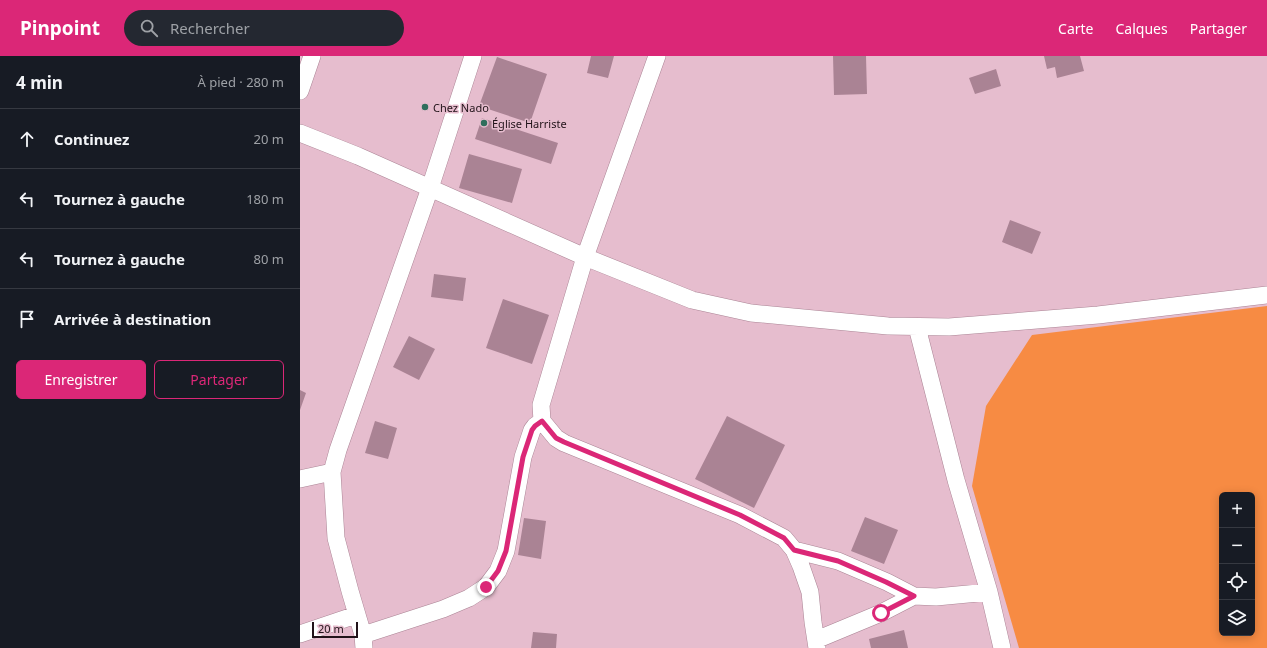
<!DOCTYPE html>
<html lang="fr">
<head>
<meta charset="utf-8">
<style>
  body { margin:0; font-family:"Noto Sans",sans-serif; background:#242831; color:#f1f3f6 }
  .controls { position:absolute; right:12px; bottom:12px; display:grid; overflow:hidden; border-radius:6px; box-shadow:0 2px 10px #0003 }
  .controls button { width:36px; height:36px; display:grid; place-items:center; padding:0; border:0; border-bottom:1px solid #363941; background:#171b24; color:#f1f3f6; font:20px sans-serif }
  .scale { position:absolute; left:12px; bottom:10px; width:46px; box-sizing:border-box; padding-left:4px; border:2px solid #211319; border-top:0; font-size:11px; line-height:14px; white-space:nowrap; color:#211319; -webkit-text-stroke:3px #e6bdce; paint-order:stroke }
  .stop { position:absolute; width:12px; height:12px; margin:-9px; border:3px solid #db2777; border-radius:50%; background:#fff }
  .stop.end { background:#db2777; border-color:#fff; box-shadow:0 1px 4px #0008 }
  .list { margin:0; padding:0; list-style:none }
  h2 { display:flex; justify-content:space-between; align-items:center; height:52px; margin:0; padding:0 16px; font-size:17px }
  h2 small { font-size:13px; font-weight:400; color:#9ea1a6 }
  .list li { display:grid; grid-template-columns:26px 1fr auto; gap:12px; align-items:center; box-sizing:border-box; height:60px; padding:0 16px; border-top:1px solid #363941 }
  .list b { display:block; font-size:15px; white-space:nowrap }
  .list em { font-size:13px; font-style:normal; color:#9ea1a6 }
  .actions { display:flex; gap:8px; padding:12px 16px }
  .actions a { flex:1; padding:9px 0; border:1px solid #db2777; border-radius:6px; text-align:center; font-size:14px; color:#db2777 }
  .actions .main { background:#db2777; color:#fff }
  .icon { flex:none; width:22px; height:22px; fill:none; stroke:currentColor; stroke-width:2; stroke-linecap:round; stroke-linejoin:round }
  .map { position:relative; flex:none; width:967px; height:592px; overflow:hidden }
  header { display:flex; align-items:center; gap:24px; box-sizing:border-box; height:56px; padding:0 20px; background:#db2777; color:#fff }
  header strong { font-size:19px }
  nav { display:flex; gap:22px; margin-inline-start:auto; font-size:14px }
  .search { width:280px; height:36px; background:#242831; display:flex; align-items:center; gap:10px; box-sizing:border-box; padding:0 14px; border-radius:22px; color:#9ea1a6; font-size:15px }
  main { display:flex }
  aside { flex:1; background:#171b24 }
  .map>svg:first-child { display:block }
  .green { fill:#f78b43; fill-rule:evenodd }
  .building { fill:#aa8394 }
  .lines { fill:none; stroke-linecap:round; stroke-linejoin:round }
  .minor-casing { stroke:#ab8495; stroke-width:18 }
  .minor { stroke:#fff; stroke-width:17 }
  .route { stroke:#db2777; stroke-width:5 }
  .poi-dot { fill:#2f6e5c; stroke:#e6bdce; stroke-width:1.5 }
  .labels { text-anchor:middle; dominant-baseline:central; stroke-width:3; stroke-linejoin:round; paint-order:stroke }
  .poi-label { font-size:11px; fill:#211319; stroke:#e6bdce; text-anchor:start }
</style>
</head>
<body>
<header>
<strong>Pinpoint</strong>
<div class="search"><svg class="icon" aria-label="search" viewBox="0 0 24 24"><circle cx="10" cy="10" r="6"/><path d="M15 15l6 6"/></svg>Rechercher</div>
<nav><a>Carte</a><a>Calques</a><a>Partager</a></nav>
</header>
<main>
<aside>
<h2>4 min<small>À pied · 280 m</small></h2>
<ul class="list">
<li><svg class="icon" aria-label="ahead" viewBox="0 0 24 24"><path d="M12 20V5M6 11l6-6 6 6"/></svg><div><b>Continuez</b></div><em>20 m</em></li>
<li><svg class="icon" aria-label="left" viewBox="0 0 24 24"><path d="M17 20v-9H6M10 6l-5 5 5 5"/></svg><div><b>Tournez à gauche</b></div><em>180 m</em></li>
<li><svg class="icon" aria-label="left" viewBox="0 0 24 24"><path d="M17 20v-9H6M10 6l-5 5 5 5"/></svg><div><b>Tournez à gauche</b></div><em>80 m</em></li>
<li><svg class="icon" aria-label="arrive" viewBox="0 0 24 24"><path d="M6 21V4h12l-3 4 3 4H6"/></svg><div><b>Arrivée à destination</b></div></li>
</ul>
<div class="actions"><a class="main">Enregistrer</a><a>Partager</a></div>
</aside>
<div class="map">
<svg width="967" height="592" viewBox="0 0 967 592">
  <rect width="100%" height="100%" fill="#e6bdce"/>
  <path class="green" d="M967,250V592H719L672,430L686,350L732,279ZM922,439H952V577H922Z"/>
  <path class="building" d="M291,0H314L308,22L287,17Z
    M533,0H566L567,38L534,39Z
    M744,0H780L784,15L757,22L755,11L747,13Z
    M197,1L247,18L230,67L179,50Z
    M696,13L701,30L675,38L669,22Z
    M182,62L258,87L251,108L175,83Z
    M169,98L222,113L212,147L159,132Z
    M710,164L741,176L732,198L702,186Z
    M134,218L166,222L163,245L131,241Z
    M203,243L249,259L232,308L186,292Z
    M109,280L135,293L119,324L93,311Z
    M0,334L6,337L0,354Z
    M427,360L485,389L454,452L395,423Z
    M75,365L97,372L88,403L65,397Z
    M565,461L598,474L584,508L551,495Z
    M224,462L246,465L241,503L218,499Z
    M604,574L608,592H571L569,583Z
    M233,576L257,578L256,592H231Z"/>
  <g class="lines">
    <g class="minor-casing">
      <path id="minor" d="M357,0L285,201L241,349L242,365L256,382L264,387L440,459L484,482L494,494L501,510L510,536L513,566L517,592
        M0,35L12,0
        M0,77L58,100L285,201L392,244L451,257L588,270L649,271L798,259L967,239
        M617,271L656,424L689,536L702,592
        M0,423L32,416
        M494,494L538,505L587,526L614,540L636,541L689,536
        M0,578L56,559
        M63,579L143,553L169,542L186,531L198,515L206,495L223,401L232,374L235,370L242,365
        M516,584L581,557L614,540
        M64,592L63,579L50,535L36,482L32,416L38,394L130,132L173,0"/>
    </g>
    <use href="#minor" class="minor"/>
  </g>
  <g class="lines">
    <path class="route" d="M186,531L198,515L206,495L223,401L232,374L235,370L242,365L256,382L264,386L440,459L484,482L494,494L538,505L586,526L614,540L581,557"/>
  </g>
  <g class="poi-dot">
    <circle cx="125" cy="51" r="4"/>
    <circle cx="184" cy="67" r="4"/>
  </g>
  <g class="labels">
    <g class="poi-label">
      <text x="133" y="51">Chez Nado</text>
      <text x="192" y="67">Église Harriste</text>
    </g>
  </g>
</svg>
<div class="controls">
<button>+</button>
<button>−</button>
<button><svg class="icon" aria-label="locate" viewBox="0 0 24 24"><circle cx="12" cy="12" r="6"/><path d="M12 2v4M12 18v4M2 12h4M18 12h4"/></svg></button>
<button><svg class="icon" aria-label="layers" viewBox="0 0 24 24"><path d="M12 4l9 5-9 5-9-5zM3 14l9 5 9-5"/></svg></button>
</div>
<div class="scale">20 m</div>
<div class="stop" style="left:581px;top:557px"></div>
<div class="stop end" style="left:186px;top:531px"></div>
</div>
</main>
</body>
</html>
